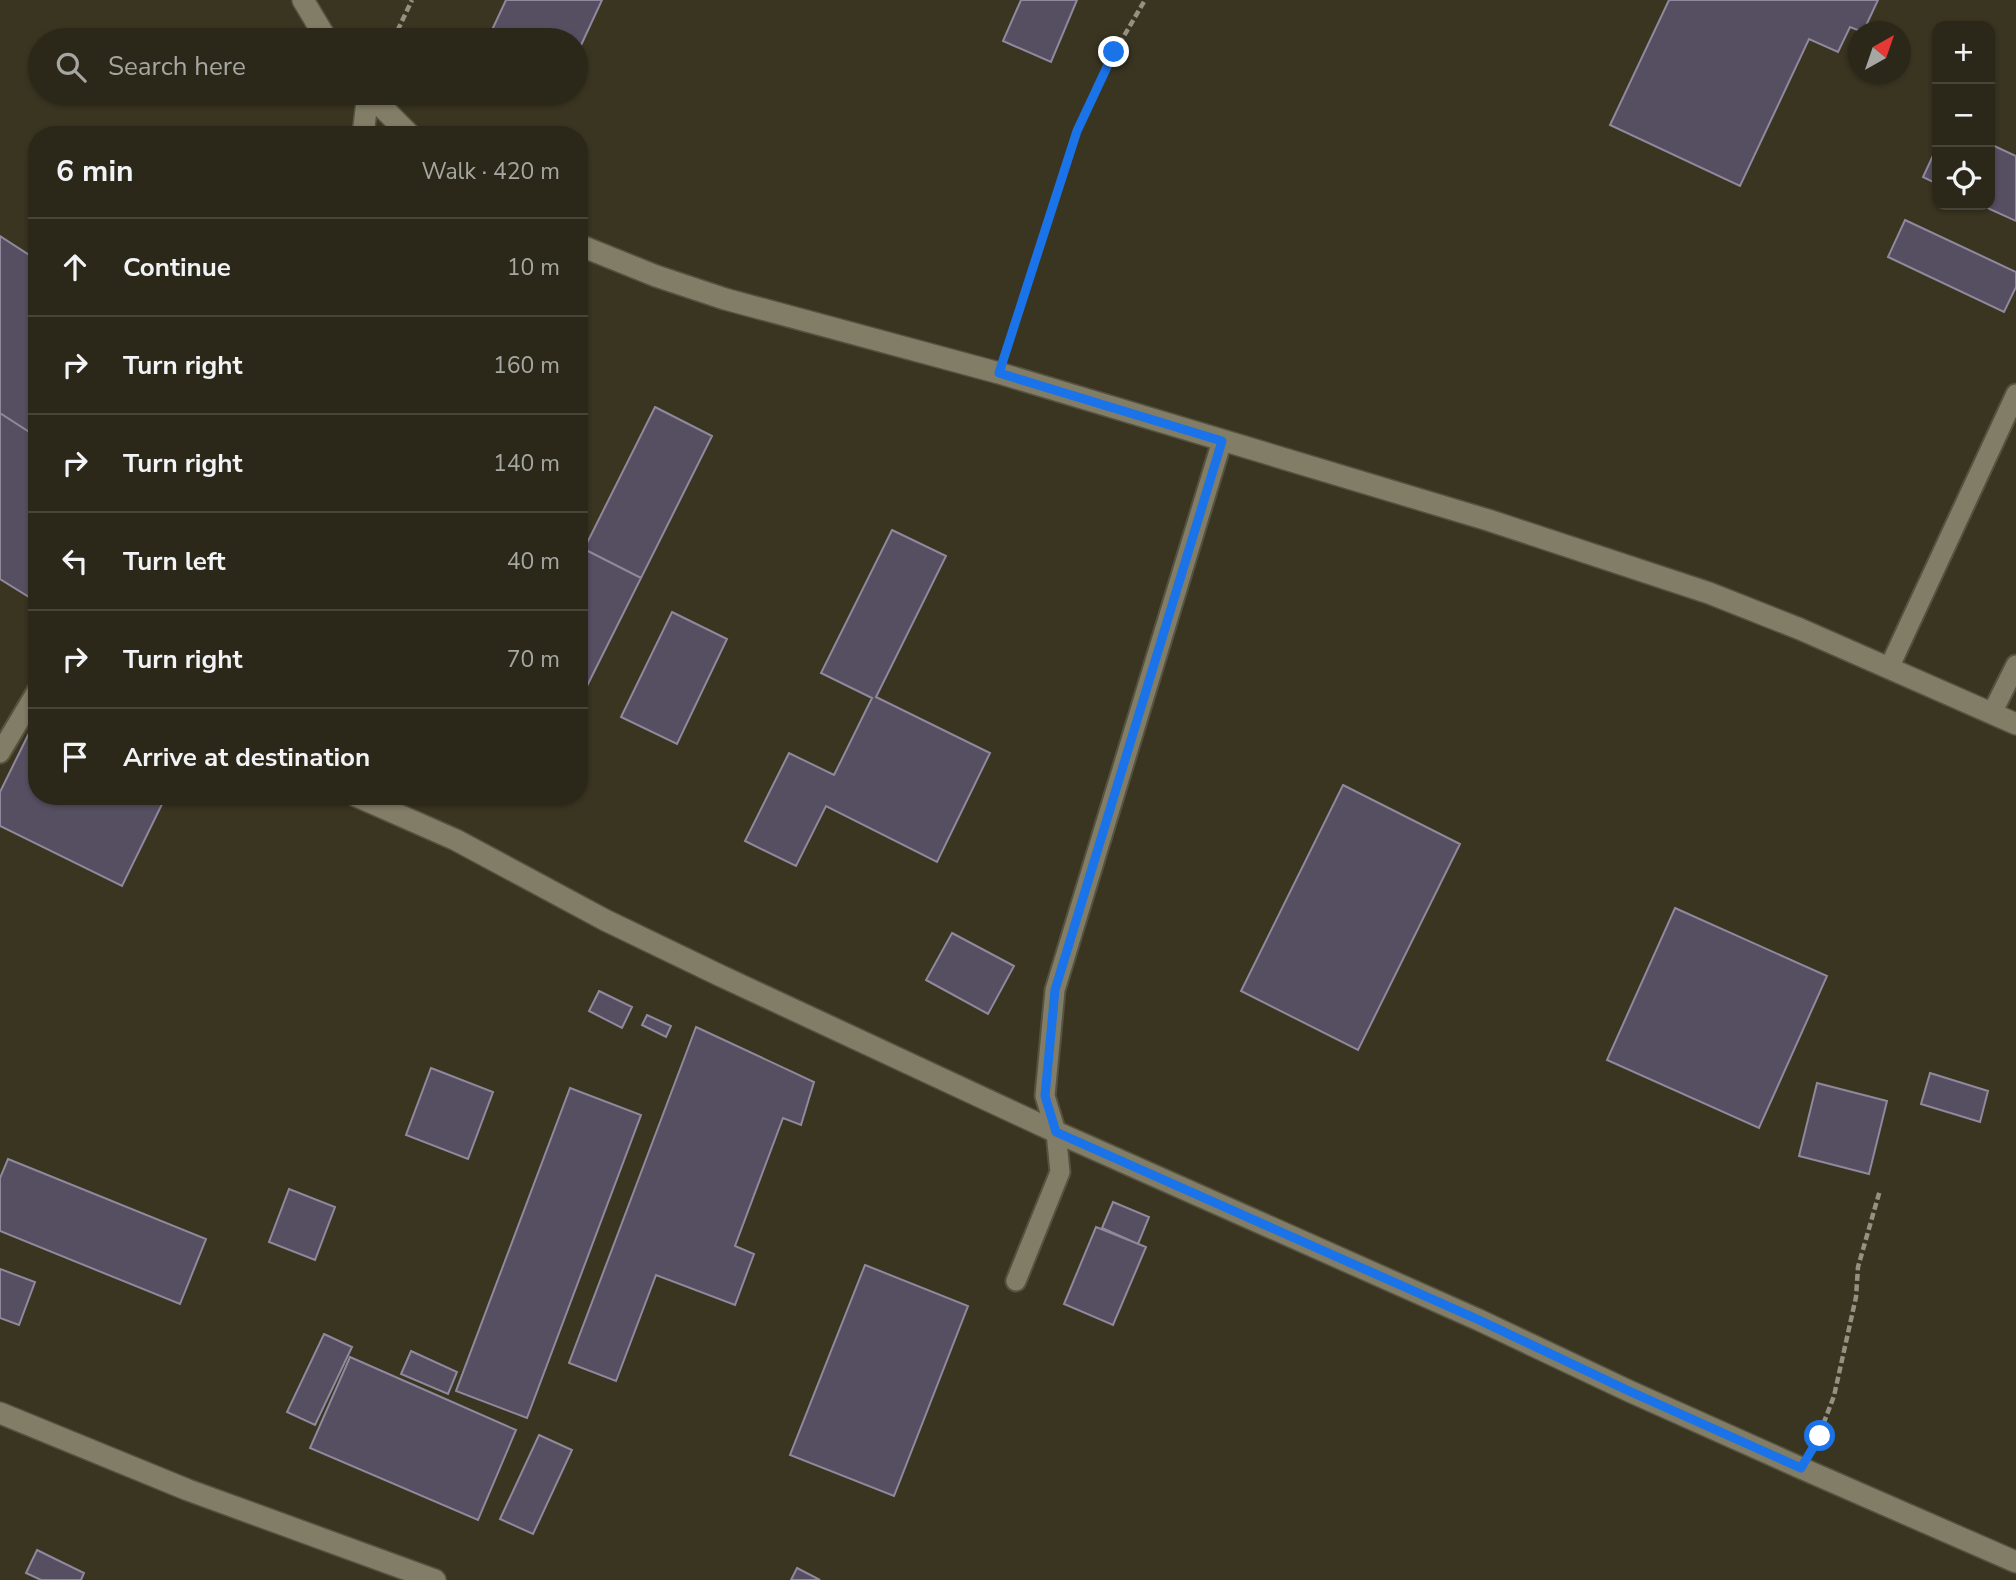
<!DOCTYPE html>
<html lang="en">
<head>
<meta charset="utf-8">
<style>
  body { margin:0; font-family:"Nunito Sans",sans-serif; background:#383426; color:#f1f3f6 }
  .controls { position:absolute; right:21px; top:21px; display:grid; overflow:hidden; border-radius:14px; box-shadow:0 2px 5px #0004 }
  .controls button { width:63px; height:63px; display:grid; place-items:center; padding:0; border:0; border-bottom:2px solid #484438; background:#2c2819; color:#f1f3f6; font:35px sans-serif }
  .compass { position:absolute; left:1848px; top:21px; width:63px; height:63px; border-radius:50%; background:#2c2819; box-shadow:0 2px 5px #0004; rotate:40deg }
  .stop { position:absolute; width:21px; height:21px; margin:-16px; border:5px solid #1a73e8; border-radius:50%; background:#fff }
  .stop.end { background:#1a73e8; border-color:#fff; box-shadow:0 2px 7px #0008 }
  .list { margin:0; padding:0; list-style:none }
  h2 { display:flex; justify-content:space-between; align-items:center; height:91px; margin:0; padding:0 28px; font-size:30px }
  h2 small { font-size:23px; font-weight:400; color:#a6a6a2 }
  .list li { display:grid; grid-template-columns:46px 1fr auto; gap:21px; align-items:center; box-sizing:border-box; height:98px; padding:0 28px; border-top:2px solid #484438 }
  .list b { display:block; font-size:26px; white-space:nowrap }
  .list em { font-size:23px; font-style:normal; color:#a6a6a2 }
  .icon { flex:none; width:38px; height:38px; fill:none; stroke:currentColor; stroke-width:2; stroke-linecap:round; stroke-linejoin:round }
  .map { position:relative; flex:none; width:2016px; height:1580px; overflow:hidden }
  .search { position:absolute; background:#2c2819; box-shadow:0 2px 5px #0004; left:28px; top:28px; width:560px; height:77px; display:flex; align-items:center; gap:18px; box-sizing:border-box; padding:0 24px; border-radius:38px; color:#a6a6a2; font-size:26px }
  .panel { position:absolute; background:#2c2819; box-shadow:0 2px 5px #0004; left:28px; top:126px; width:560px; height:679px; border-radius:28px }
  .map>svg:first-child { display:block }
  .building { fill:#564f62; stroke:#90899e; stroke-width:2 }
  .lines { fill:none; stroke-linecap:round; stroke-linejoin:round }
  .service-casing { stroke:#565240; stroke-width:23 }
  .minor-casing { stroke:#565240; stroke-width:24 }
  .path { stroke:#959181; stroke-width:4.5; stroke-dasharray:7 3.5; stroke-linecap:butt }
  .service { stroke:#827d67; stroke-width:19 }
  .minor { stroke:#827d67; stroke-width:21 }
  .route { stroke:#1a73e8; stroke-width:9 }
</style>
</head>
<body>
<div class="map">
<svg width="2016" height="1580" viewBox="0 0 2016 1580">
  <rect width="100%" height="100%" fill="#3a3521"/>
  <path class="building" d="M506,0H602L576,56V40H507L491,32Z
    M1021,0H1077L1051,62L1003,41Z
    M1669,0H1878L1863,32L1850,27L1838,52L1809,39L1740,186L1610,125Z
    M1990,144L2016,156V221L1981,205H1990Z
    M1937,147V184L1923,177Z
    M1905,220L2016,272V287L2004,312L1888,257Z
    M0,236L37,260V437L0,413Z
    M655,407L712,436L641,578L584,549Z
    M0,413L37,437V602L0,579Z
    M892,530L946,556L876,697L990,753L937,862L826,806L796,866L745,841L789,753L834,775L872,698L821,673Z
    M584,549L641,578L579,702V560Z
    M672,612L727,639L677,744L621,717Z
    M37,717V796H166L122,886L0,826V792Z
    M1343,785L1460,844L1358,1050L1241,991Z
    M1675,908L1827,976L1759,1128L1607,1060Z
    M952,933L1014,966L988,1014L926,980Z
    M599,991L632,1007L622,1028L589,1011Z
    M647,1015L671,1026L666,1037L642,1025Z
    M696,1027L814,1082L801,1125L783,1118L735,1246L754,1254L735,1305L656,1275L616,1381L569,1363Z
    M431,1068L493,1092L468,1159L406,1135Z
    M1930,1073L1988,1091L1980,1122L1921,1104Z
    M1817,1083L1887,1101L1869,1174L1799,1156Z
    M570,1088L641,1115L527,1418L456,1391Z
    M8,1159L206,1239L180,1304L0,1231V1178Z
    M289,1189L335,1207L315,1260L269,1242Z
    M1113,1202L1149,1217L1138,1244L1102,1228Z
    M1096,1227L1146,1247L1113,1325L1064,1304Z
    M865,1265L968,1306L894,1496L790,1455Z
    M0,1269L35,1282L19,1325L0,1318Z
    M324,1334L352,1347L315,1425L287,1412Z
    M411,1351L457,1372L448,1394L401,1374Z
    M350,1357L516,1430L478,1520L310,1448Z
    M539,1435L572,1450L533,1534L500,1519Z
    M37,1550L84,1573L81,1580H41L26,1573Z
    M797,1568L820,1580H791Z"/>
  <g class="lines">
    <g class="service-casing">
      <path id="service" d="M1889,668L2016,394
        M1992,713L2016,665
        M0,753L37,691
        M1016,1281L1060,1172L1056,1132L1045,1096L1055,990L1222,441"/>
    </g>
    <g class="minor-casing">
      <path id="minor" d="M303,0L327,40
        M368,93L410,135
        M363,135L368,93
        M579,245L656,276L725,299L999,373L1488,520L1709,593L1800,629L2016,724
        M356,796L456,840L605,920L719,975L1056,1132L1479,1320L1629,1391L1801,1468L2016,1562
        M0,1413L188,1490L435,1580"/>
    </g>
    <path class="path" d="M393,40L412,0
      M1007,349L1077,131L1114,53L1145,0
      M1816,1443L1834,1396L1856,1297L1858,1267L1880,1190"/>
    <use href="#service" class="service"/>
    <use href="#minor" class="minor"/>
  </g>
  <g class="lines">
    <path class="route" d="M1114,52L1077,131L999,373L1222,441L1055,990L1045,1096L1056,1132L1479,1320L1629,1391L1801,1468L1820,1436"/>
  </g>
</svg>
<div class="controls">
<button>+</button>
<button>−</button>
<button><svg class="icon" aria-label="locate" viewBox="0 0 24 24"><circle cx="12" cy="12" r="6"/><path d="M12 2v4M12 18v4M2 12h4M18 12h4"/></svg></button>
</div>
<svg class="compass" viewBox="-18 -18 36 36"><path d="M0-13l5 13h-10z" fill="#e53935"/><path d="M0 13l5-13h-10z" fill="#a6a6a2"/></svg>
<div class="stop" style="left:1820px;top:1436px"></div>
<div class="stop end" style="left:1114px;top:52px"></div>
<div class="search"><svg class="icon" aria-label="search" viewBox="0 0 24 24"><circle cx="10" cy="10" r="6"/><path d="M15 15l6 6"/></svg>Search here</div>
<section class="panel">
<h2>6 min<small>Walk · 420 m</small></h2>
<ul class="list">
<li><svg class="icon" aria-label="ahead" viewBox="0 0 24 24"><path d="M12 20V5M6 11l6-6 6 6"/></svg><div><b>Continue</b></div><em>10 m</em></li>
<li><svg class="icon" aria-label="right" viewBox="0 0 24 24"><path d="M7 20v-9h11M14 6l5 5-5 5"/></svg><div><b>Turn right</b></div><em>160 m</em></li>
<li><svg class="icon" aria-label="right" viewBox="0 0 24 24"><path d="M7 20v-9h11M14 6l5 5-5 5"/></svg><div><b>Turn right</b></div><em>140 m</em></li>
<li><svg class="icon" aria-label="left" viewBox="0 0 24 24"><path d="M17 20v-9H6M10 6l-5 5 5 5"/></svg><div><b>Turn left</b></div><em>40 m</em></li>
<li><svg class="icon" aria-label="right" viewBox="0 0 24 24"><path d="M7 20v-9h11M14 6l5 5-5 5"/></svg><div><b>Turn right</b></div><em>70 m</em></li>
<li><svg class="icon" aria-label="arrive" viewBox="0 0 24 24"><path d="M6 21V4h12l-3 4 3 4H6"/></svg><div><b>Arrive at destination</b></div></li>
</ul>
</section>
</div>
</body>
</html>
